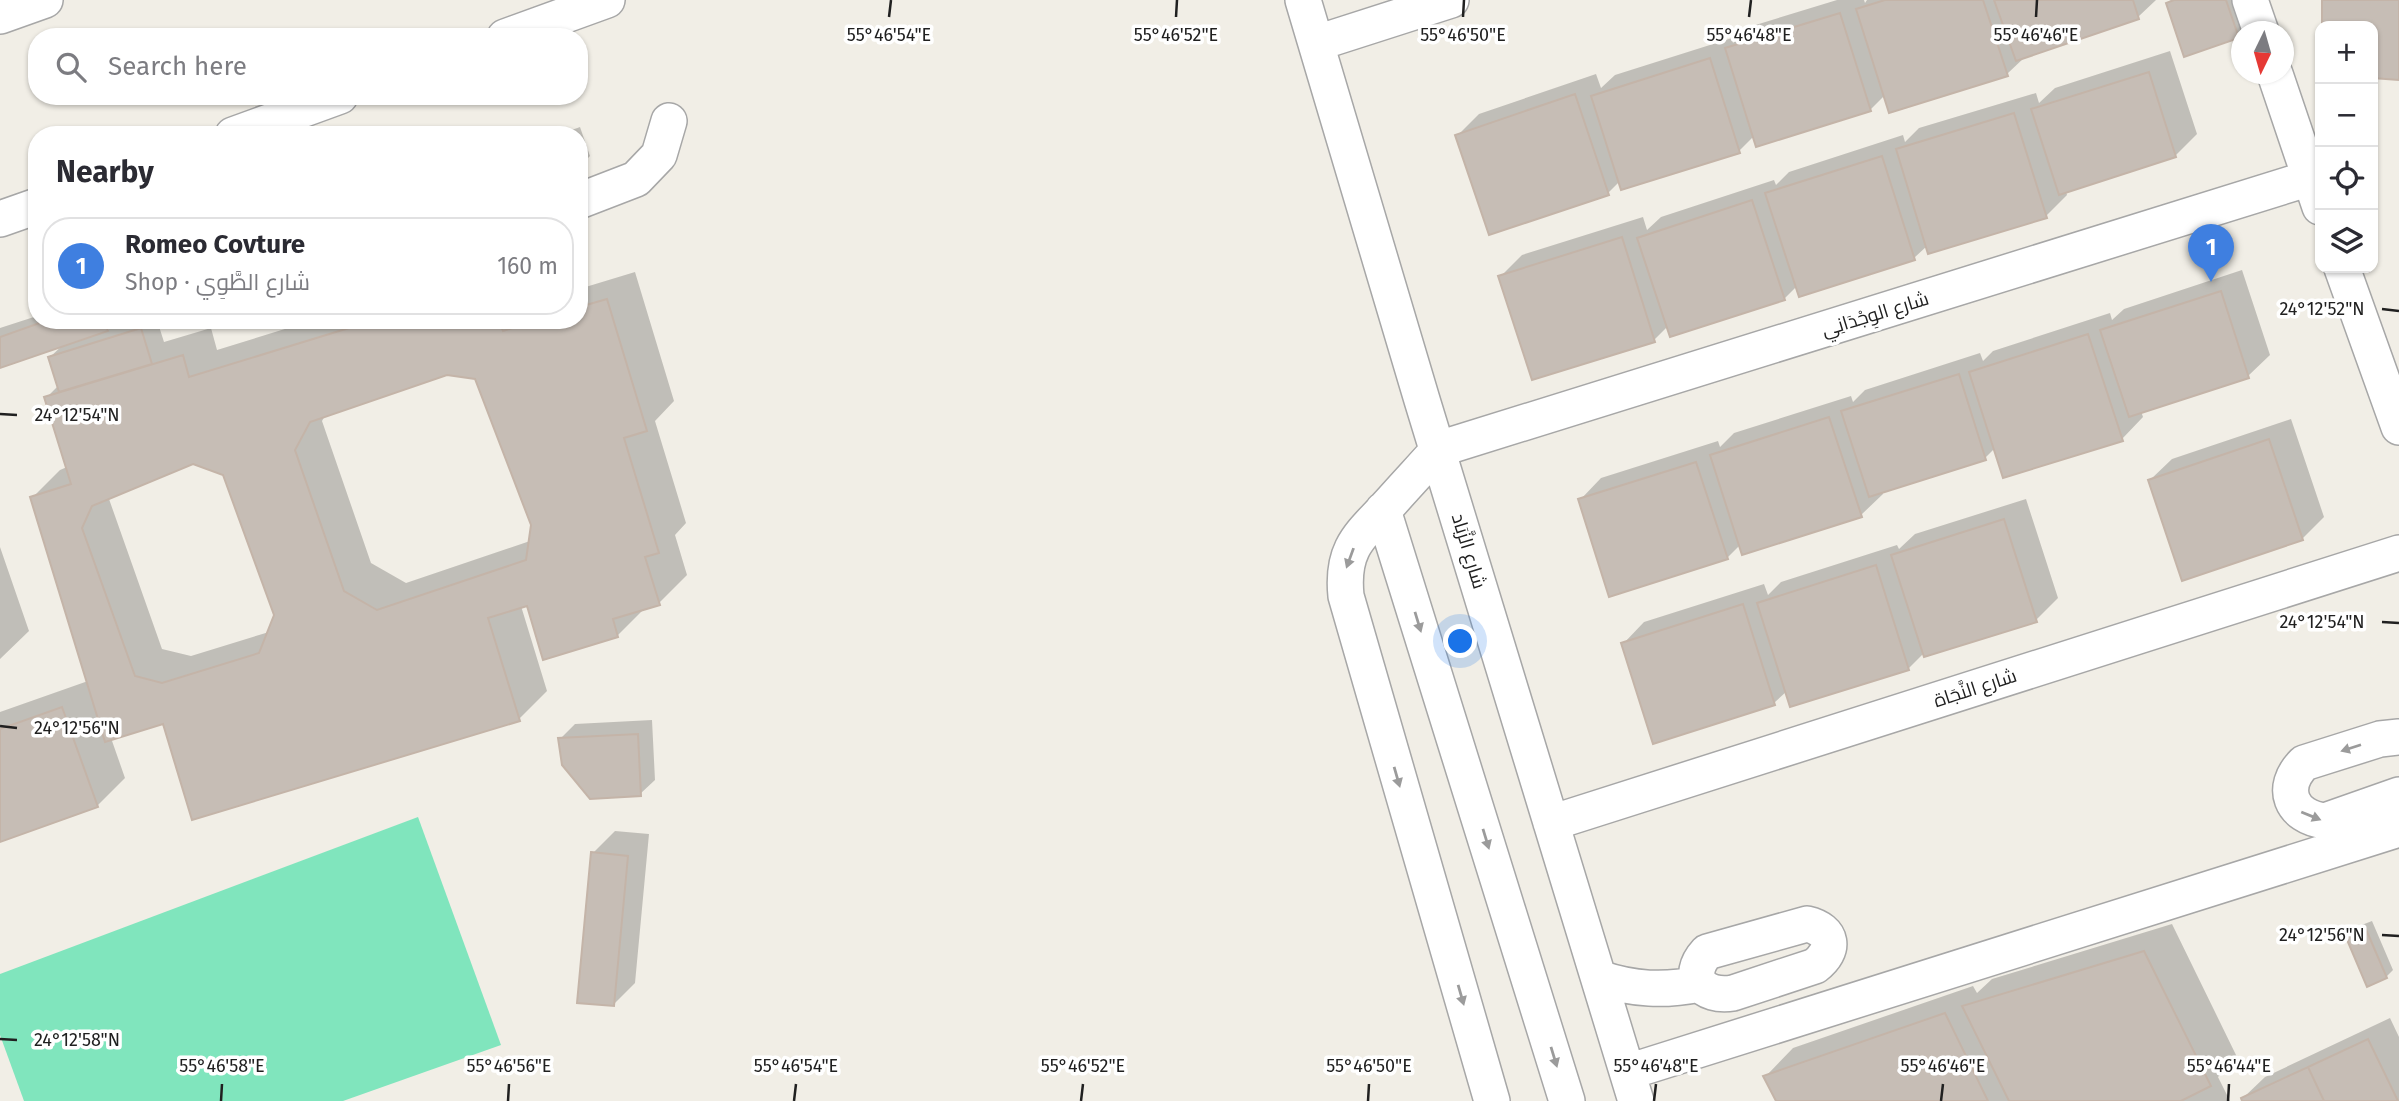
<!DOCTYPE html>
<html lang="en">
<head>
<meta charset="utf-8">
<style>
  body { margin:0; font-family:"Fira Sans",Cairo,sans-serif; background:#f2f2f3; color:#2b2b33 }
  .controls { position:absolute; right:21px; top:21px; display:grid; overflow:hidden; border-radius:14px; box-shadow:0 2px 5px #0004 }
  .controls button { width:63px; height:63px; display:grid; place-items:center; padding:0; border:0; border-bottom:2px solid #e1e1e2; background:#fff; color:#2b2b33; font:35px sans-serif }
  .compass { position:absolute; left:2231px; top:21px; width:63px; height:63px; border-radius:50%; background:#fff; box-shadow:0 2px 5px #0004; rotate:185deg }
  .you { position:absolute; left:1461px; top:642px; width:24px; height:24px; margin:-18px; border:5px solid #fff; border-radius:50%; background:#1a73e8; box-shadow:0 0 0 10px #1a73e833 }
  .badge { display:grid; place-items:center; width:46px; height:46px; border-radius:50%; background:#2563eb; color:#fff; font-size:23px; font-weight:700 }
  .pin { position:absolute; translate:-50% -58px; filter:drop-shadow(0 2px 4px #0008) }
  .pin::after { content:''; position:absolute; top:37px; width:24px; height:21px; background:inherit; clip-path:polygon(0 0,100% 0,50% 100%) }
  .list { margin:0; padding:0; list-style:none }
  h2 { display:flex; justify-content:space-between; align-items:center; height:91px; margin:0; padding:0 28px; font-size:30px }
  h2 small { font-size:23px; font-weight:400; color:#7c7c81 }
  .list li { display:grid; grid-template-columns:46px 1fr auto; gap:21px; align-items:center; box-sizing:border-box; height:98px; margin:0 14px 14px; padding:0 14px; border:2px solid #e1e1e2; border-radius:28px }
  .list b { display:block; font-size:26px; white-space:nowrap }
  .list p { margin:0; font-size:23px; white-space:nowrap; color:#7c7c81 }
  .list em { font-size:23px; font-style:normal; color:#7c7c81 }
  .icon { flex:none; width:38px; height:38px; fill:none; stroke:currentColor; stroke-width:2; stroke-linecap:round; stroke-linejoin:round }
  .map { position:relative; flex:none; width:2399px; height:1101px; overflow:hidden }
  .search { position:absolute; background:#fff; box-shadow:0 2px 5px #0004; left:28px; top:28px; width:560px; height:77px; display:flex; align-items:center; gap:18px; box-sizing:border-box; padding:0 24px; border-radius:28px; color:#7c7c81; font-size:26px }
  .panel { position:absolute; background:#fff; box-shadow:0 2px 5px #0004; left:28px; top:126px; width:560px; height:203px; border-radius:28px }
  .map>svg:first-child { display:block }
  .pitch { fill:#80e5bd }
  .shadow { fill:#0003; fill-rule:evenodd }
  .building { fill:#c6bdb5; stroke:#c4b4a8; stroke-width:2; fill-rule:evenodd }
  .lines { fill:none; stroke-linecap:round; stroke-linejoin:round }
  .minor-casing { stroke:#a7a7a7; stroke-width:38 }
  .minor { stroke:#fff; stroke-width:35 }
  .oneway { fill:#9b9b9b }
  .ticks { fill:none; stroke:#202020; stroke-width:2.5 }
  .labels { text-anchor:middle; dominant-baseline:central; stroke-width:7; stroke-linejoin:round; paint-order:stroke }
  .street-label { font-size:19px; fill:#202020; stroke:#fff }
  .ticks-label { font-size:18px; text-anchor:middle; fill:#202020; stroke:#fff; stroke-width:7; stroke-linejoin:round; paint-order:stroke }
</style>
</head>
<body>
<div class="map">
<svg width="2399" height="1101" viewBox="0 0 2399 1101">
  <rect width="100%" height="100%" fill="#f1eee6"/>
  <path class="pitch" d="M418,817L501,1045L343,1101H24L0,1035V974Z"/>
  <path class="shadow" d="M1837,0H1864L1865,3L1867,0H2156L2138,17L2025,57L2007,74L1885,95L1870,110L1755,135L1739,151L1620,181L1608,193L1457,136L1479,114L1596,74L1601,88L1615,75L1732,38L1733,43L1749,27Z
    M2171,0H2245L2244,32L2238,37L2168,3Z
    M2324,0H2399V78L2373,76V26H2324Z
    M2170,51L2197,134L2175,156L2066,191L2067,195L2046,216L1927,246L1914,258L1797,286L1784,299L1668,326L1654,340L1500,277L1522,255L1643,217L1647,230L1661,217L1774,180L1776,185L1789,172L1903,135L1905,142L1919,128L2036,93L2039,103L2055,88Z
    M580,127L590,156L579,167V135H558Z
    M2242,270L2270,355L2248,376L2141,411L2143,417L2122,439L1995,448L1985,458L1882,491L1883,494L1861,515L1741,544L1727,558L1580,500L1601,478L1718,441L1720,447L1734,433L1851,396L1853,402L1865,390L1980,353L1983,361L1993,351L2110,313L2112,320L2124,309Z
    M635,272L674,401L655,421L686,523L675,535L687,575L659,603L646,607L618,635L528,604L521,606L547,691L519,719L164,722L111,738L125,778L97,806L0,840V712L88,681L32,498L60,470L67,467L46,398L59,385L50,357L64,344L0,366V328L37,316V320H116L106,330L138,320H157L164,342L211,328L217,350L314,320H579V289ZM447,373L477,378L533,525L530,541L406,583L371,563L322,421L326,414ZM95,380L96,383L77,389V385ZM193,462L225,473L275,615L269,632L191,656L162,649L109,499Z
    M2291,419L2324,517L2302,539L2150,480L2172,459Z
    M2026,499L2058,598L2036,620L1925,652L1908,669L1787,691L1774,703L1623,644L1644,622L1764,584L1768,595L1781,582L1897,545L1899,549L1915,534Z
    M0,547L29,631L0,659Z
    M652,720L655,780L640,794L560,739L575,724Z
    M615,831L649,834L635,983L613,1005L593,853Z
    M2372,921L2393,970L2386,977L2347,935L2354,928Z
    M2172,924L2237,1057L2218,1077L2230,1101H1778L1766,1076L1793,1048L1973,986L1977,993L1992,979Z
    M2390,1018L2399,1037V1101H2244L2243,1098L2265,1077Z"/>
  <path class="building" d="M1885,0H1983L2008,76L1889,113L1856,9Z
    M1994,0H2133L2139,19L2016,61Z
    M2174,0H2226L2239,38L2184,57L2166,3Z
    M2322,0H2399V80L2373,78V26H2322Z
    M1840,13L1871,111L1756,147L1725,48Z
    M1710,58L1740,153L1621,190L1591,96Z
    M2149,72L2176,157L2059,195L2031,109Z
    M1575,94L1609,195L1489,235L1455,135Z
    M2014,113L2047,218L1928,254L1896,149Z
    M1882,156L1915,260L1799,297L1765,193Z
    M1752,200L1785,300L1670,337L1637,238Z
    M1622,237L1655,342L1532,380L1498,276Z
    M2221,291L2249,378L2129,417L2100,330Z
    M607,299L647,431L624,438L659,553L645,557L660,605L613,619L618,637L543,660L527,606L488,618L520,721L192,820L163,724L105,742L30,497L71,484L44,397L183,355L189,377L375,320H499L503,331L537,320H579V307ZM447,375L475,379L531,525L526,560L377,610L344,591L295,450L310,422ZM193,464L223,475L274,615L259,653L162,683L135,676L82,528L92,506Z
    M48,320H104L108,331L0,368V337Z
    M141,328L152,364L59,392L48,357Z
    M2088,334L2123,441L2003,478L1969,372Z
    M1959,374L1986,460L1869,497L1841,411Z
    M1829,417L1862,517L1742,555L1710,455Z
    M2269,439L2303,540L2182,581L2148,480Z
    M1696,462L1728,559L1609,597L1578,499Z
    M2004,519L2037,622L1924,657L1891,555Z
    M1876,565L1909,670L1790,707L1757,603Z
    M1743,604L1775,705L1653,744L1621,643Z
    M62,707L98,807L0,842V729Z
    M638,734L641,796L590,799L562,765L558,738Z
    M591,852L628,856L614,1006L577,1003Z
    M2365,927L2387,978L2367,987L2345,935Z
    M2144,951L2211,1086L2181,1101H2009L1962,1006Z
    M1945,1013L1988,1101H1776L1763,1076Z
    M2368,1039L2398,1101H2324L2308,1067Z
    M2308,1067L2324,1101H2242L2241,1098Z"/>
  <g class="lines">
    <g class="minor-casing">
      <path id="minor" d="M1303,0L1422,400L1636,1101
        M2250,0L2261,32
        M0,16L45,0
        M505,37L607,0
        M1317,43L1451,0
        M2275,74L2320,207
        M233,135L340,96
        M579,201L636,179L659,155L669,121
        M0,219L37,206
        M2342,268L2399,427
        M1383,510L1567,1101
        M2399,737L2380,739L2304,763C2279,788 2291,817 2325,821L2399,795
        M1551,823L2399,553
        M1807,924C1833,930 1836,950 1815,966L1733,993C1703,998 1684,977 1707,952Z
        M1599,978C1634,990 1664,991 1700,984
        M1628,1072L2399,829
        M1492,1101L1346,596C1341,547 1361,535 1391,502C1407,484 1423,467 1439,449L2310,178"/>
    </g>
    <use href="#minor" class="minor"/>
  </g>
  <defs><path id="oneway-solid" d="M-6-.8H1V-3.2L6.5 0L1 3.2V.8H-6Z" transform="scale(1.75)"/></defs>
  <g class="oneway">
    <use href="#oneway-solid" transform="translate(1350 558) rotate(110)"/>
    <use href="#oneway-solid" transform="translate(1418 622) rotate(73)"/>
    <use href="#oneway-solid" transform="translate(2351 748) rotate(162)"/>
    <use href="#oneway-solid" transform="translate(1397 777) rotate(74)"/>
    <use href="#oneway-solid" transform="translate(2311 816) rotate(22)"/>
    <use href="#oneway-solid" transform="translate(1486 839) rotate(73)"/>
    <use href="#oneway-solid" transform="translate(1461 995) rotate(74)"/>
    <use href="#oneway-solid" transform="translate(1554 1057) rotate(73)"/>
  </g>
  <path class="ticks" d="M889,17L891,0M1176,17L1177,0M1463,17L1464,0M1749,17L1751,0M2036,17L2037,0M2382,309L2399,311M0,414L17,415M2382,622L2399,623M0,726L17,728M2382,935L2399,936M0,1039L17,1040M221,1101L222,1084M508,1101L509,1084M794,1101L796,1084M1081,1101L1083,1084M1368,1101L1369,1084M1654,1101L1656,1084M1941,1101L1943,1084M2228,1101L2229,1084"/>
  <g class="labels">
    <g class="street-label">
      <text transform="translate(1875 314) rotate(-17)">شارع الوِجْدَانِي</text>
      <text transform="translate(1469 551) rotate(73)">شارع الزَّبَاد</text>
      <text transform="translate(1975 688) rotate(-18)">شارع النَّجَاة</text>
    </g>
  </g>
  <g class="ticks-label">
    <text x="889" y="41">55°46'54"E</text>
    <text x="1176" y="41">55°46'52"E</text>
    <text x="1463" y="41">55°46'50"E</text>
    <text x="1749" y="41">55°46'48"E</text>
    <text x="2036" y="41">55°46'46"E</text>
    <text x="2322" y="315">24°12'52"N</text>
    <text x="77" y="421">24°12'54"N</text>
    <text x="2322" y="628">24°12'54"N</text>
    <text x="77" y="734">24°12'56"N</text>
    <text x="2322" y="941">24°12'56"N</text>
    <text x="77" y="1046">24°12'58"N</text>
    <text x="222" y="1072">55°46'58"E</text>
    <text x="509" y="1072">55°46'56"E</text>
    <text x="796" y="1072">55°46'54"E</text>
    <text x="1083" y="1072">55°46'52"E</text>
    <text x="1369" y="1072">55°46'50"E</text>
    <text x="1656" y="1072">55°46'48"E</text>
    <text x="1943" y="1072">55°46'46"E</text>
    <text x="2229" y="1072">55°46'44"E</text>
  </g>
</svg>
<div class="controls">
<button>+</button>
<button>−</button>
<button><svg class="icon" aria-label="locate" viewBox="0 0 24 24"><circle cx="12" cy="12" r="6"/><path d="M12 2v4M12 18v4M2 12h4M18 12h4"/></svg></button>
<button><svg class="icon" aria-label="layers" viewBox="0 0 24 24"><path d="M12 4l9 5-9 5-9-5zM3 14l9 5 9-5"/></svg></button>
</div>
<svg class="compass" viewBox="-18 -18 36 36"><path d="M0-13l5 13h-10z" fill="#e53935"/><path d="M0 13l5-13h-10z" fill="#7c7c81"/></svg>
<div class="you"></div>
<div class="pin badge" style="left:2211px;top:282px;background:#3f7fe0">1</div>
<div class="search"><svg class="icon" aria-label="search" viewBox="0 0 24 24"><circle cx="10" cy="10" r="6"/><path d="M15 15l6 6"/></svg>Search here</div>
<section class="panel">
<h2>Nearby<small></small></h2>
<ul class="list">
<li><span class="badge" style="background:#3f7fe0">1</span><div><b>Romeo Covture</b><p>Shop · شارع الطَّوِي</p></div><em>160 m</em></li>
</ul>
</section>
</div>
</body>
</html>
